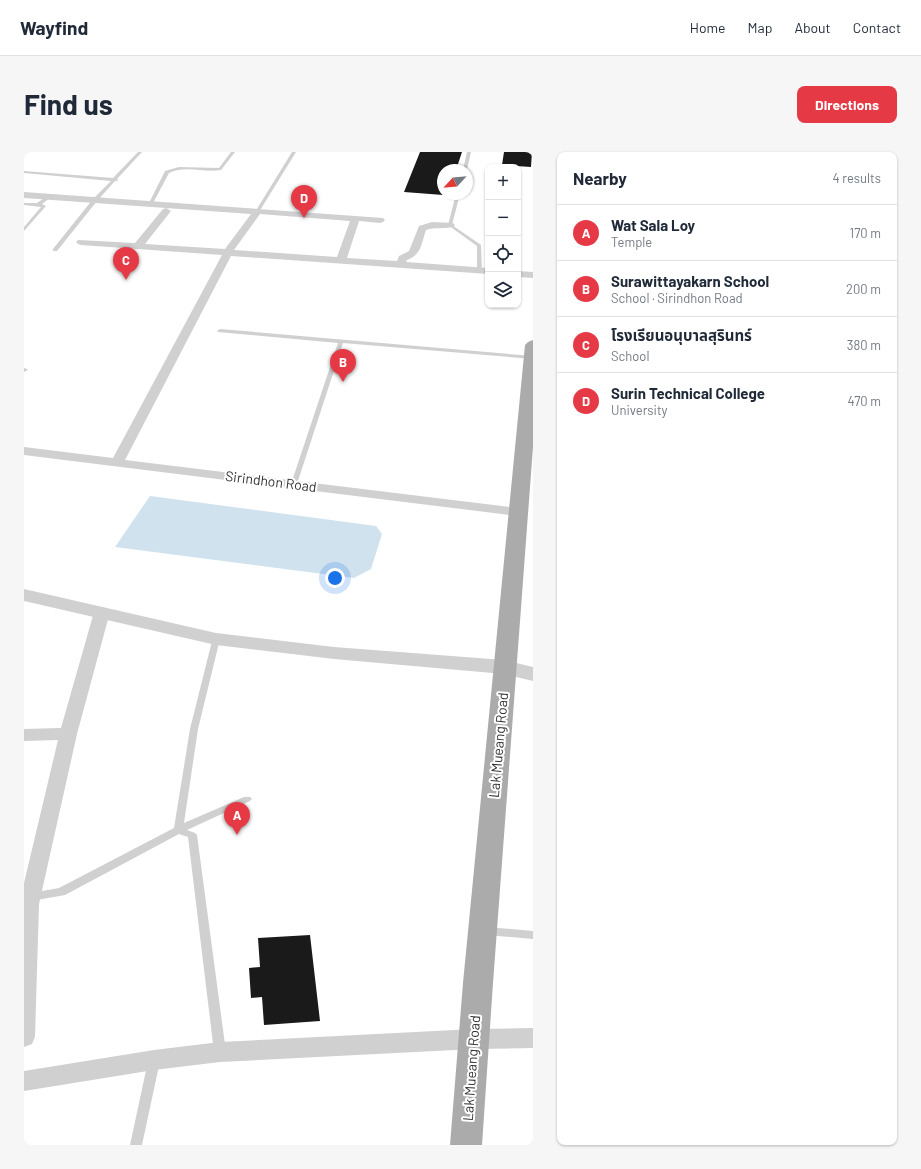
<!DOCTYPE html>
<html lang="en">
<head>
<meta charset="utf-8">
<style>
  body { margin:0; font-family:Barlow,"Noto Sans Thai",sans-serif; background:#f6f6f7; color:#1f2937 }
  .controls { position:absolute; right:12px; top:12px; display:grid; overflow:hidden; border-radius:8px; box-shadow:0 1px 3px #0004 }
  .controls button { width:36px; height:36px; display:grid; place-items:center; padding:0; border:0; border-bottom:1px solid #e0e1e3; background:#fff; color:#1f2937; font:20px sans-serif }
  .compass { position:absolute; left:413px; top:12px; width:36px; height:36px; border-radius:50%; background:#fff; box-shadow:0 1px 3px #0004; rotate:244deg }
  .you { position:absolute; left:311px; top:426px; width:14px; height:14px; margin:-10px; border:3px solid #fff; border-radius:50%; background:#1a73e8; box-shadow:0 0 0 6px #1a73e833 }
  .badge { display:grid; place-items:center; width:26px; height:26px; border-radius:50%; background:#e63946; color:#fff; font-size:13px; font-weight:700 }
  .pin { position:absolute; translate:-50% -33px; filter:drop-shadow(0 1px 2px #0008) }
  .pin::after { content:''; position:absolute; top:21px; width:14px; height:12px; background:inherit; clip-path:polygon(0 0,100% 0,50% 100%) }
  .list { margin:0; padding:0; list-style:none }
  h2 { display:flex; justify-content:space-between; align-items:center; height:52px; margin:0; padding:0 16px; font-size:17px }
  h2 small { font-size:13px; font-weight:400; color:#747a83 }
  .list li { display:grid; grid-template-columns:26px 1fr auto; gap:12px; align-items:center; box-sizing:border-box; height:56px; padding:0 16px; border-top:1px solid #e0e1e3 }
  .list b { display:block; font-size:15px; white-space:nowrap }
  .list p { margin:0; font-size:13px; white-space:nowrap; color:#747a83 }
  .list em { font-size:13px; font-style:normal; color:#747a83 }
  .icon { flex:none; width:22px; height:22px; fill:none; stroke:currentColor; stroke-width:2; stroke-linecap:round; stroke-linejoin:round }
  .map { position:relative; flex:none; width:509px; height:993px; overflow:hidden; border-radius:8px }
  header { display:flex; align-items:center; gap:24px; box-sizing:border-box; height:56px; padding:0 20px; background:#fff; border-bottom:1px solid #e0e1e3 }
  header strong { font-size:19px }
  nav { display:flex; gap:22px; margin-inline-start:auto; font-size:14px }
  .intro { display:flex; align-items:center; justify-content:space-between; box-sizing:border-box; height:96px; padding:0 24px }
  h1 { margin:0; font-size:28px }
  .button { padding:10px 18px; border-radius:8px; background:#e63946; color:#fff; font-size:14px; font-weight:700 }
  main { display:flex; gap:24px; padding:0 24px }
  aside { flex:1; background:#fff; border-radius:8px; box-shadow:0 1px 3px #0004 }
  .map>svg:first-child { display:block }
  .water { fill:#cfe2ee }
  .building { fill:#1a1a1a }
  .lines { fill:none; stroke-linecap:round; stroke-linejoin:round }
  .service { fill:#d0d0d0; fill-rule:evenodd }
  .minor { fill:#d0d0d0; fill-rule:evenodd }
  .tertiary { fill:#d0d0d0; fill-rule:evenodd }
  .primary { fill:#ababab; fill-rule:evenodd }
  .labels { text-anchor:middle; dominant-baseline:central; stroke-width:4; stroke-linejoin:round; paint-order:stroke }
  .street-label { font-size:14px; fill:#333; stroke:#fff }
</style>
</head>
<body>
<header>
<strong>Wayfind</strong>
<nav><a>Home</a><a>Map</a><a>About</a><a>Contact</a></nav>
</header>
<div class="intro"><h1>Find us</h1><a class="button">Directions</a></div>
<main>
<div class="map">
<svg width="509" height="993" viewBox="0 0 509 993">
  <rect width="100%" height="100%" fill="#fff"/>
  <path class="water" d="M126,344L352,374L358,382L347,417L330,426L91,395Z"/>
  <path class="building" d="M396,0H438L432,18H419V43L380,40Z
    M480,0H508L507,15L478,13Z
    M286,783L296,869L240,873L238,845L227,846L225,816L236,815L234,786Z"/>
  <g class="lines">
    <path class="service" d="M114,0H118L93,27L94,29H91L73,49L33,99H29V97L69,47L87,29L0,21V19L89,26Z
      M207,0H211L197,18C180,21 161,13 145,21L128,53L126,54L124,53L141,19L155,15L195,16Z
      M268,0H272L235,60L231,61V60Z
      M443,0H447L443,18H439Z
      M432,42H436L428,73L457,93L458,120L453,119V94L424,73Z
      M23,44L27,45L18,52L22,54L0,79V75L17,55L0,53V51H13Z
      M196,177L508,204L509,207L319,191L273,332L270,334L267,332L314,191L194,180L193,179Z
      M0,216L3,217L4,218L0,220Z
      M189,485H192L196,487L174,577L160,671L220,645H226L228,647L226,649L163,678L171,681L173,683L202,900L200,903L196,905L192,903L190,900L164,685L155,682L41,743L7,749L3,748L2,745L3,742L7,741L35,736L150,676L166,577Z
      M462,775L509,779V787L462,783L458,782L457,779L458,776Z
      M130,904L134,905L136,909L118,993H106L124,909L126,905Z"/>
    <path class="minor" d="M0,40L359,66L361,68L359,70L356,71L335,69L323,106L373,109L375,104L385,99L395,74L408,70L429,71L431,73L429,75C420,77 411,75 402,78C397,92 398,102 383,108L382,110L464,116V122L207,104L101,308L494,356L499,357L501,360L499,363L494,364L0,303V295L89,306L198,103L57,93L54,92L52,90L54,88L111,91L139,57L142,56L147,59L121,92L201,97L227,62L0,46ZM236,62L326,69L313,105L210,98Z
      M494,119L509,120V126L494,125Z
      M78,455L83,457L86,460L53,582L15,752L11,885L8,892L0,895V731L34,588L0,589V577L37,576L70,460L73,457Z
      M509,876V896L450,897L196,910L130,918L0,939V919L130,898L196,890L450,877Z"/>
    <path class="tertiary" d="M0,437L192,481L310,495L480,508L509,515V529L480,522L310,507L192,493L0,449Z"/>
    <path class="primary" d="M509,188V295L469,831L458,993H426L439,831L501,193L504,190Z"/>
  </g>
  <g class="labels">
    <g class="street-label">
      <text transform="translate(247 329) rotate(7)">Sirindhon Road</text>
      <text transform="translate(474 593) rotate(-85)">Lak Mueang Road</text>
      <text transform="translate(447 916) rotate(-86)">Lak Mueang Road</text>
    </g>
  </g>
</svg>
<div class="controls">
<button>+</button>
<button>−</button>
<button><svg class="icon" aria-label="locate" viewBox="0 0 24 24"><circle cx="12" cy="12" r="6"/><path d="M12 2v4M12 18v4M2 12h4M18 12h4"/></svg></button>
<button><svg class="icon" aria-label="layers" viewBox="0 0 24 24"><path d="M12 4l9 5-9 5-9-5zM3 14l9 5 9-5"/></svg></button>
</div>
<svg class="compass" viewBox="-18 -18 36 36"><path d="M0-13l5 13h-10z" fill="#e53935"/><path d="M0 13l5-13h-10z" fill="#747a83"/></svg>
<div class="you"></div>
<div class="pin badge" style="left:213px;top:683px">A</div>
<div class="pin badge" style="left:319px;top:230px">B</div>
<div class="pin badge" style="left:102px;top:128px">C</div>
<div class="pin badge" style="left:280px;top:66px">D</div>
</div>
<aside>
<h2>Nearby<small>4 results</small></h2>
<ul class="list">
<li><span class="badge">A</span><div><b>Wat Sala Loy</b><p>Temple</p></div><em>170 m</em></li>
<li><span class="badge">B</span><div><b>Surawittayakarn School</b><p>School · Sirindhon Road</p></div><em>200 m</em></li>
<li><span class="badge">C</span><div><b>โรงเรียนอนุบาลสุรินทร์</b><p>School</p></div><em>380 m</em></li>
<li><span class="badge">D</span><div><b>Surin Technical College</b><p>University</p></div><em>470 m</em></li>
</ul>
</aside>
</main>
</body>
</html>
